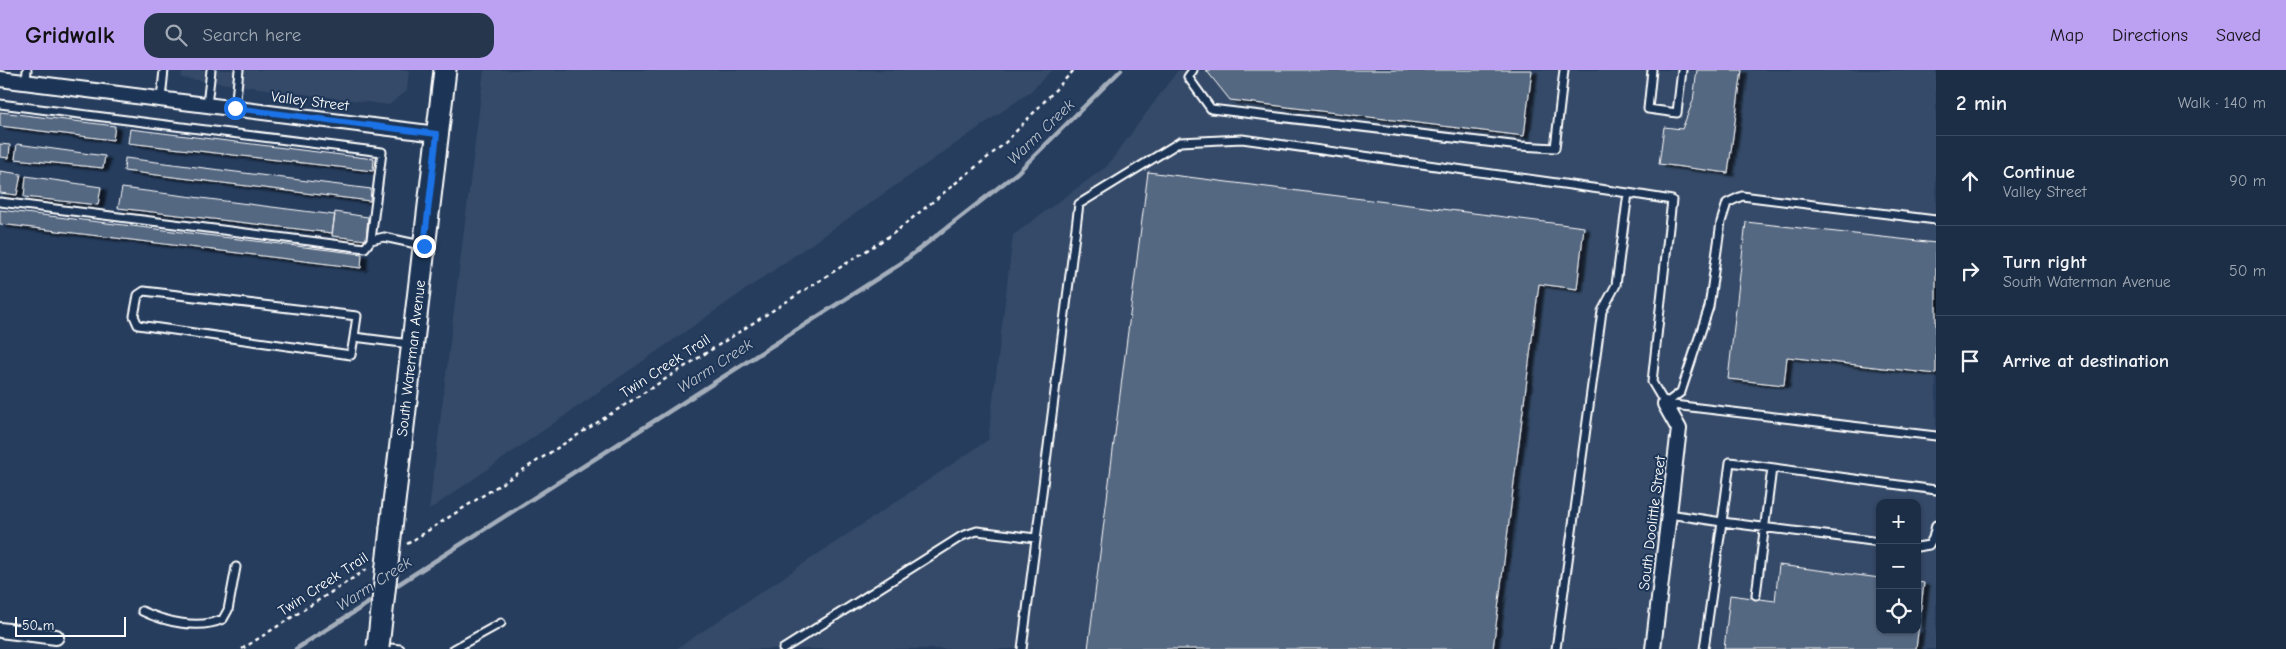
<!DOCTYPE html>
<html lang="en">
<head>
<meta charset="utf-8">
<style>
  body { margin:0; font-family:"Comic Neue",sans-serif; background:#25364d; color:#f1f3f6 }
  .controls { position:absolute; right:15px; bottom:15px; display:grid; overflow:hidden; border-radius:10px; box-shadow:0 1px 4px #0004 }
  .controls button { width:45px; height:45px; display:grid; place-items:center; padding:0; border:0; border-bottom:1px solid #3a4a5f; background:#1c2e46; color:#f1f3f6; font:25px sans-serif }
  .scale { position:absolute; left:15px; bottom:12px; width:111px; box-sizing:border-box; padding-left:5px; border:2px solid #fff; border-top:0; font-size:14px; line-height:18px; white-space:nowrap; color:#fff; -webkit-text-stroke:4px #1d3557; paint-order:stroke }
  .stop { position:absolute; width:15px; height:15px; margin:-11px; border:4px solid #1a73e8; border-radius:50%; background:#fff }
  .stop.end { background:#1a73e8; border-color:#fff; box-shadow:0 1px 5px #0008 }
  .list { margin:0; padding:0; list-style:none }
  h2 { display:flex; justify-content:space-between; align-items:center; height:65px; margin:0; padding:0 20px; font-size:21px }
  h2 small { font-size:16px; font-weight:400; color:#a0a8b3 }
  .list li { display:grid; grid-template-columns:32px 1fr auto; gap:15px; align-items:center; box-sizing:border-box; height:90px; padding:0 20px; border-top:1px solid #3a4a5f }
  .list b { display:block; font-size:19px; white-space:nowrap }
  .list p { margin:0; font-size:16px; white-space:nowrap; color:#a0a8b3 }
  .list em { font-size:16px; font-style:normal; color:#a0a8b3 }
  .icon { flex:none; width:28px; height:28px; fill:none; stroke:currentColor; stroke-width:2; stroke-linecap:round; stroke-linejoin:round }
  .map { position:relative; flex:none; width:1936px; height:579px; overflow:hidden }
  header { display:flex; align-items:center; gap:30px; box-sizing:border-box; height:70px; padding:0 25px; background:#bca0f2; color:#111 }
  header strong { font-size:24px }
  nav { display:flex; gap:28px; margin-inline-start:auto; font-size:18px }
  .search { width:350px; height:45px; background:#25364d; display:flex; align-items:center; gap:12px; box-sizing:border-box; padding:0 18px; border-radius:15px; color:#a0a8b3; font-size:19px }
  main { display:flex }
  aside { flex:1; background:#1c2e46 }
  .map>svg:first-child { display:block }
  .built { fill:#344a68; fill-rule:evenodd }
  .lines { fill:none; stroke-linecap:round; stroke-linejoin:round }
  .stream { stroke:#a4aebb; stroke-width:4.5 }
  .building { fill:#556781; stroke:#fff; filter:url(#shadow) }
  .lane-casing { stroke:#fff; stroke-width:11 }
  .street-casing { stroke:#fff; stroke-width:18 }
  .primary-casing { stroke:#fff; stroke-width:25 }
  .path { stroke:#fff; stroke-width:2.5; stroke-dasharray:4 4; stroke-linecap:butt }
  .lane { stroke:#1d3557; stroke-width:7 }
  .street { stroke:#1d3557; stroke-width:14 }
  .primary { stroke:#1d3557; stroke-width:21 }
  .primary-bridge-casing { stroke:#fff; stroke-width:25; stroke-linecap:butt }
  .primary-bridge { stroke:#1d3557; stroke-width:21 }
  .route { stroke:#1a73e8; stroke-width:6 }
  .labels { text-anchor:middle; dominant-baseline:central; stroke-width:4; stroke-linejoin:round; paint-order:stroke }
  .street-label { font-size:15px; fill:#fff; stroke:#1d3557 }
  .water-label { font-size:16px; font-style:italic; fill:#bbc2cc; stroke:#1d3557 }
</style>
</head>
<body>
<header>
<strong>Gridwalk</strong>
<div class="search"><svg class="icon" aria-label="search" viewBox="0 0 24 24"><circle cx="10" cy="10" r="6"/><path d="M15 15l6 6"/></svg>Search here</div>
<nav><a>Map</a><a>Directions</a><a>Saved</a></nav>
</header>
<main>
<div class="map">
<svg width="1936" height="579" viewBox="0 0 1936 579">
  <defs>
    <filter id="shadow"><feDropShadow dx="5.5" dy="3" stdDeviation="1" flood-color="#0009"/></filter>
  </defs>
  <rect width="100%" height="100%" fill="#263d5e"/>
  <filter id="ink" filterUnits="userSpaceOnUse"><feTurbulence type="fractalNoise" baseFrequency=".02" numOctaves="2"/><feDisplacementMap in="SourceGraphic" scale="10" xChannelSelector="R" yChannelSelector="G"/><feConvolveMatrix kernelMatrix="1 2 1 2 8 2 1 2 1" color-interpolation-filters="sRGB"/></filter>
  <g filter="url(#ink)">
    <path class="built" d="M182,0H409L407,21L389,35L181,8Z
      M484,0H1052L1030,22L429,440Z
      M1178,0H1936V579H676L988,370L1013,165L1107,96ZM1880,433H1917V560H1880Z"/>
    <g class="lines">
      <path class="stream" d="M391,519L900,194L1017,103L1121,0
        M296,579L376,528"/>
    </g>
    <path class="building" d="M1206,0H1532L1524,66L1230,30Z
      M1697,0H1742L1728,103L1659,94L1664,57L1682,59L1693,31Z
      M0,42L115,56L113,70L0,56Z
      M130,59L374,89L373,101L128,73Z
      M0,74L10,75L9,88L0,87Z
      M17,74L105,86L103,98L15,89Z
      M125,88L371,119L370,131L124,101Z
      M0,101L21,104L17,125L0,123Z
      M1148,102L1584,157L1577,219L1539,214L1493,579H1088Z
      M26,106L101,117L98,135L24,127Z
      M122,118L335,145L332,163L118,138Z
      M0,140L362,184L361,198L0,154Z
      M335,142L368,147L366,170L332,166Z
      M1746,152L1936,173V304L1787,287L1784,315L1728,309Z
      M1779,495L1880,508V560H1917V512L1924,513L1916,579H1724L1730,525L1775,531Z"/>
    <g class="lines">
      <g class="lane-casing">
        <path id="lane" d="M1193,0L1188,7L1211,39L1520,76L1555,78L1564,0
          M1652,0L1648,39L1677,43L1682,0
          M26,12L27,0
          M161,29L164,0
          M0,34L382,82L371,170L365,178L0,132
          M207,35L211,0
          M235,38L239,0
          M1628,123L1672,130L1652,312L1665,334
          M371,170L384,167L421,175
          M354,267L351,285L138,255L134,246L138,225L144,221L357,246L354,267L410,274
          M1665,334L1681,322L1709,237L1721,152L1727,133L1742,126L1936,150
          M1665,334L1936,366
          M1669,444L1722,452L1704,579
          M1880,472L1722,452L1730,392L1936,420
          M1917,477L1929,475L1933,468L1936,455
          M1756,525L1772,398
          M142,541C165,552 199,560 223,549L228,540L236,497
          M381,577L400,579
          M454,579L501,553
          M783,579L962,466L977,461L1036,468
          M1022,579L1079,134L1180,72L1242,69L1628,123L1616,215L1602,241L1556,579"/>
      </g>
      <g class="street-casing">
        <path id="street" d="M0,9L437,64
          M0,560L56,567
          M1653,579L1679,359L1665,334"/>
      </g>
      <g class="primary-casing">
        <g id="primary">
          <path id="s1" d="M391,458L445,0"/>
        </g>
      </g>
      <path class="path" d="M407,474L894,163L1004,74L1074,0
        M242,579L369,498"/>
      <use href="#lane" class="lane"/>
      <use href="#street" class="street"/>
      <use href="#primary" class="primary"/>
      <g class="primary-bridge-casing">
        <path id="primary-bridge" d="M378,577L391,458"/>
      </g>
      <use href="#primary-bridge" class="primary-bridge"/>
    </g>
  </g>
  <g class="lines" filter="url(#ink)">
    <path class="route" d="M235,38L437,64L424,176"/>
  </g>
  <g class="labels">
    <g class="street-label">
      <text transform="translate(310 31) rotate(7)">Valley Street</text>
      <text stroke="none"><textPath href="#s1" startOffset="171">South Waterman Avenue</textPath></text>
      <text transform="translate(665 296) rotate(-33)">Twin Creek Trail</text>
      <text transform="translate(1652 453) rotate(-83)">South Doolittle Street</text>
      <text transform="translate(323 514) rotate(-33)">Twin Creek Trail</text>
    </g>
    <g class="water-label">
      <text transform="translate(1041 62) rotate(-44)">Warm Creek</text>
      <text transform="translate(715 296) rotate(-33)">Warm Creek</text>
      <text transform="translate(374 514) rotate(-33)">Warm Creek</text>
    </g>
  </g>
</svg>
<div class="controls">
<button>+</button>
<button>−</button>
<button><svg class="icon" aria-label="locate" viewBox="0 0 24 24"><circle cx="12" cy="12" r="6"/><path d="M12 2v4M12 18v4M2 12h4M18 12h4"/></svg></button>
</div>
<div class="scale">50 m</div>
<div class="stop" style="left:235px;top:38px"></div>
<div class="stop end" style="left:424px;top:176px"></div>
</div>
<aside>
<h2>2 min<small>Walk · 140 m</small></h2>
<ul class="list">
<li><svg class="icon" aria-label="ahead" viewBox="0 0 24 24"><path d="M12 20V5M6 11l6-6 6 6"/></svg><div><b>Continue</b><p>Valley Street</p></div><em>90 m</em></li>
<li><svg class="icon" aria-label="right" viewBox="0 0 24 24"><path d="M7 20v-9h11M14 6l5 5-5 5"/></svg><div><b>Turn right</b><p>South Waterman Avenue</p></div><em>50 m</em></li>
<li><svg class="icon" aria-label="arrive" viewBox="0 0 24 24"><path d="M6 21V4h12l-3 4 3 4H6"/></svg><div><b>Arrive at destination</b></div></li>
</ul>
</aside>
</main>
</body>
</html>
